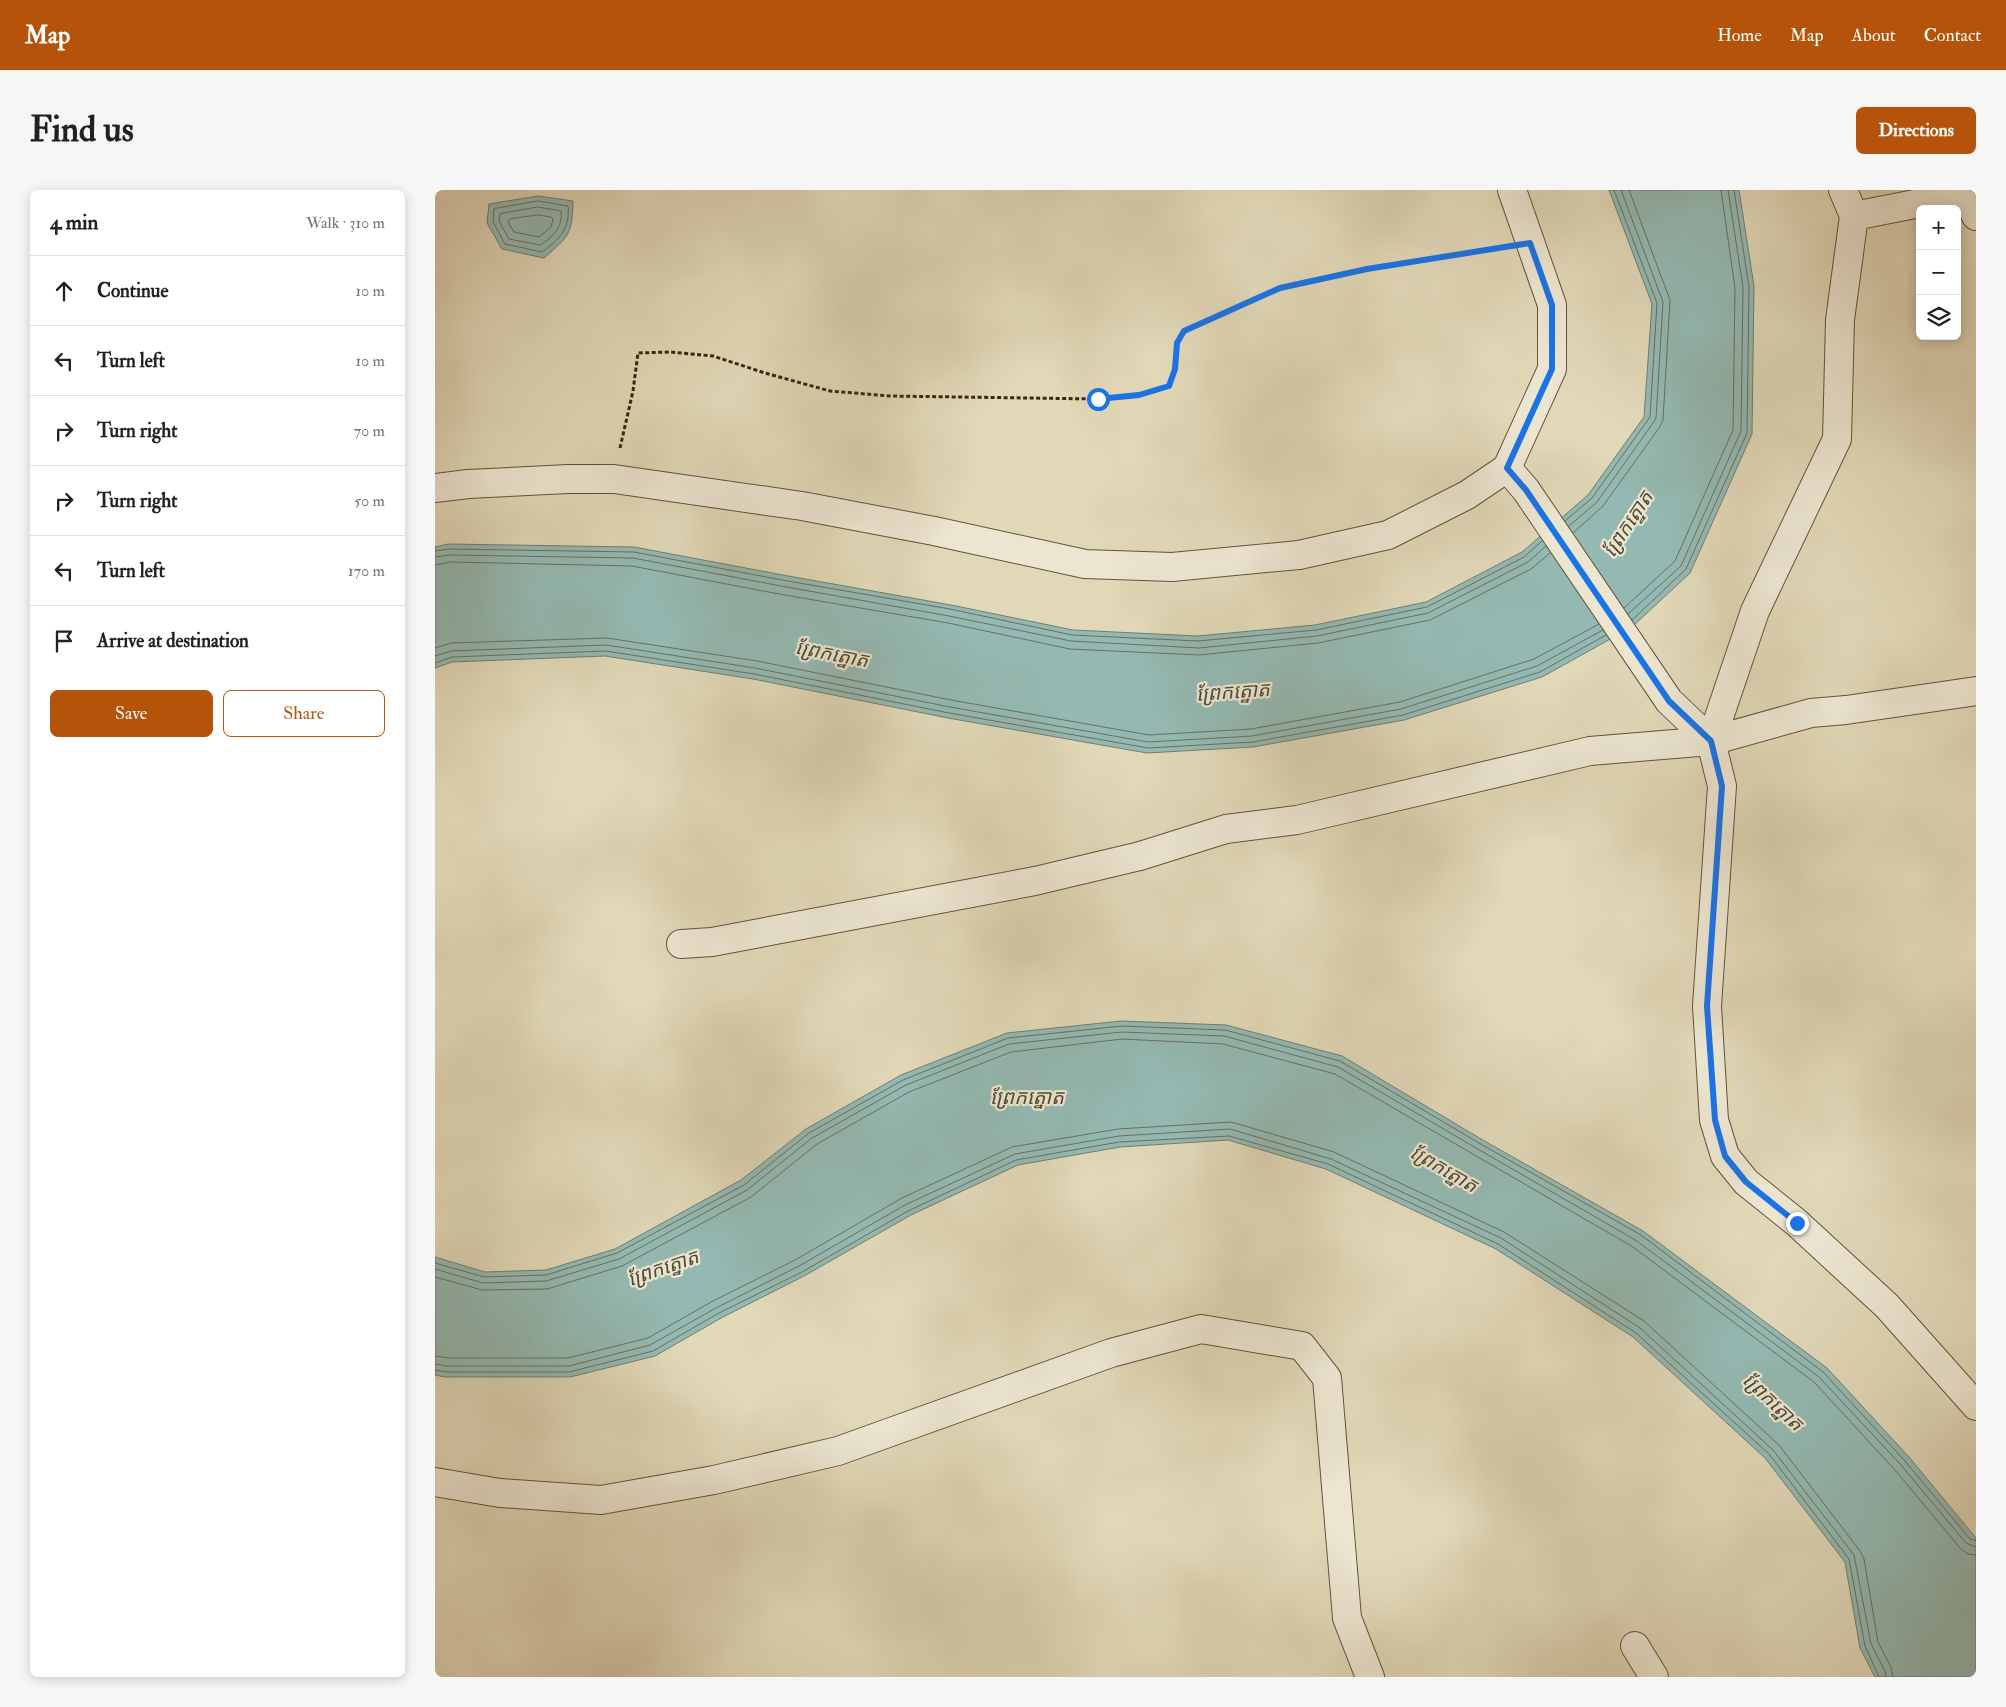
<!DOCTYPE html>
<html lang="en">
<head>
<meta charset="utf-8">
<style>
  body { margin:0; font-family:"IM FELL Double Pica","Noto Sans Khmer",serif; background:#f6f6f6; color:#202124 }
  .controls { position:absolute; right:15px; top:15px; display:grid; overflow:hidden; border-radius:8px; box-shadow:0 2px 12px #0003 }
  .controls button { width:45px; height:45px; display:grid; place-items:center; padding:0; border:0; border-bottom:1px solid #e0e0e0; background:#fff; color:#202124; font:25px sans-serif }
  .stop { position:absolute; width:15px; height:15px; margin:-11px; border:4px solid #1a73e8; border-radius:50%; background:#fff }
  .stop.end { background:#1a73e8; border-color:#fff; box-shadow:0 1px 5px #0008 }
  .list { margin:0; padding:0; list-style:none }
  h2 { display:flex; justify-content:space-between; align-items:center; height:65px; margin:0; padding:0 20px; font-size:21px }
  h2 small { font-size:16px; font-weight:400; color:#757577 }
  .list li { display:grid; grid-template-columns:32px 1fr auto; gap:15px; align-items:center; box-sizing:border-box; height:70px; padding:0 20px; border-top:1px solid #e0e0e0 }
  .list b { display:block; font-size:19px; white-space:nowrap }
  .list em { font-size:16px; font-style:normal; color:#757577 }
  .actions { display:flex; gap:10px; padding:15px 20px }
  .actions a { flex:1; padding:11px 0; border:1px solid #b45309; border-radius:8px; text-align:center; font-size:18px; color:#b45309 }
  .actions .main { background:#b45309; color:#fff }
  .icon { flex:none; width:28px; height:28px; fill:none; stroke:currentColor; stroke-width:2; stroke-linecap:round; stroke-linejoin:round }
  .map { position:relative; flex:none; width:1541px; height:1487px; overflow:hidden; border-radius:8px }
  header { display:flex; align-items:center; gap:30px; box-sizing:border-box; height:70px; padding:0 25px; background:#b45309; color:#fff }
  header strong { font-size:24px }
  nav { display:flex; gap:28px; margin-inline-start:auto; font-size:18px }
  .intro { display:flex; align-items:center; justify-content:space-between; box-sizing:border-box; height:120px; padding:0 30px }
  h1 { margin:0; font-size:35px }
  .button { padding:12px 22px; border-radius:8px; background:#b45309; color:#fff; font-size:18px; font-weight:700 }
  main { display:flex; gap:30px; padding:0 30px }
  aside { flex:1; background:#fff; border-radius:8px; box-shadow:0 2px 12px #0003 }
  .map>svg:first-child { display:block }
  .water { fill:#94b9b2; stroke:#717e70 }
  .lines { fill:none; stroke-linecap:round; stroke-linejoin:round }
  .shore { stroke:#687060; stroke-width:1 }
  .minor-casing { stroke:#665238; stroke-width:30 }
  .path { stroke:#3d260d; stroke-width:3; stroke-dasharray:4 2.5; stroke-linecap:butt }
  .minor { stroke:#ece6d1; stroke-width:28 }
  .route { stroke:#1a73e8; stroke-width:6 }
  .labels { text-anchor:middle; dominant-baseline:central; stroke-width:4.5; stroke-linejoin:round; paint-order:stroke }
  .water-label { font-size:20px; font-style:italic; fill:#534b36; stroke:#ece6d1 }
</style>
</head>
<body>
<header>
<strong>Map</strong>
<nav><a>Home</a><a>Map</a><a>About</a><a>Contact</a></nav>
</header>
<div class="intro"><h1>Find us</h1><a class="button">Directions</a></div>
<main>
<aside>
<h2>4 min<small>Walk · 310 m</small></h2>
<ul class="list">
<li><svg class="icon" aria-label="ahead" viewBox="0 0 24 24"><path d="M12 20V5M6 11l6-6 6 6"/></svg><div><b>Continue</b></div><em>10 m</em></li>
<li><svg class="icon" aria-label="left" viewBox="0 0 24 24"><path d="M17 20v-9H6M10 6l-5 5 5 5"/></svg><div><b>Turn left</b></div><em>10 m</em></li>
<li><svg class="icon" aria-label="right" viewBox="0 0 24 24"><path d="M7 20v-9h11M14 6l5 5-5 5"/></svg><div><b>Turn right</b></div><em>70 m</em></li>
<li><svg class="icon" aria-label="right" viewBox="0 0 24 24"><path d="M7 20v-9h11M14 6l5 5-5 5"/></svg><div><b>Turn right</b></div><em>50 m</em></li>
<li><svg class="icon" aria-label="left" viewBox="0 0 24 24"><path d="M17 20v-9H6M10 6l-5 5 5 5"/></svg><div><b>Turn left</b></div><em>170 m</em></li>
<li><svg class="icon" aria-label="arrive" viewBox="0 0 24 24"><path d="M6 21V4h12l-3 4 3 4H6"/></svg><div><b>Arrive at destination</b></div></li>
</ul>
<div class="actions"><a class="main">Save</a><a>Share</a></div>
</aside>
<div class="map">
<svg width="1541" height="1487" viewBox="0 0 1541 1487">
  <rect width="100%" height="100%" fill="#e1d8b8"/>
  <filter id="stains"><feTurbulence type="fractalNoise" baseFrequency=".004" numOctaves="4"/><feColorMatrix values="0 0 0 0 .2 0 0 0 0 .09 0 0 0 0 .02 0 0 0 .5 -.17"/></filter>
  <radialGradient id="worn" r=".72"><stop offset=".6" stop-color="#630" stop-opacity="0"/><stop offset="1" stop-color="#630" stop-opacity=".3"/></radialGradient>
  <path class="water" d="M1174,0H1304L1319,96L1317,244L1255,383L1197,437L1107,487L969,530L818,557L712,563L513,528L318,489L170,466L17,472L0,478V357L13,354L199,357L348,385L516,415L638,440L763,446L880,435L991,412L1087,362L1153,305L1209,227L1217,114Z
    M103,6L138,11C137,45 134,46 109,68L67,59L52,33L54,14Z
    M686,831L791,835L907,866L1046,949L1208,1041L1392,1178L1474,1267L1541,1348V1487H1440L1425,1458L1410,1372L1330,1268L1198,1147L1061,1059L891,979L793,950L685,957L583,975L476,1025L369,1086L286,1128L220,1166L135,1187H10L0,1185V1067L50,1082L111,1080L180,1059L306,990L371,939L466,885L572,843Z"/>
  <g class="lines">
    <path class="shore" d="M103,11L133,16C135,39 125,49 107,62L70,54L58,32L59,19Z
      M103,17L126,21C128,37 118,47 105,55L74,49L64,31L65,24Z
      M103,25L116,27L118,29L116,37L104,47L79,42L73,32L75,29Z
      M1130,331L1157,308L1215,227L1222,113L1179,0
      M1134,336L1162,312L1218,233L1221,228L1228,112L1186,0
      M1138,343L1168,316L1224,238L1228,230L1235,110L1194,0
      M0,361L14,359L199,362L347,390L515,419L637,445L763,451L881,440L992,417L1089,367L1107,351
      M0,367L15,365L198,368L346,396L514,426L636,451L764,458L882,446L993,423L1093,372L1111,356
      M0,375L16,372L197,376L344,404L513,433L635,459L764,465L883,453L995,430L1096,379L1115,363
      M1189,418L1240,371L1298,240L1300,98L1286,0
      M1193,424L1246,376L1306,241L1308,97L1293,0
      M1197,430L1251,379L1312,243L1314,97L1299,0
      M0,458L16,453L172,448L322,471L516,510L714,545L816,539L965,512L1099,469L1164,434
      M0,466L16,461L171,455L320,478L515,517L713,552L817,546L966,519L1102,476L1168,440
      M0,473L17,467L171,461L319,484L514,523L713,558L818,552L968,525L1105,482L1171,445
      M0,1073L49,1087L111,1085L182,1063L309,995L374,943L468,890L573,848L687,836L790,840L905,871L1044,953L1206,1045L1388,1182L1470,1271L1535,1349L1541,1351
      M0,1079L48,1093L111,1091L184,1069L312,1000L377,948L471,895L574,854L687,842L789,846L903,877L1041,958L1202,1051L1384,1187L1466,1275L1531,1353L1541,1357
      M0,1087L47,1100L112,1099L187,1076L316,1007L382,954L474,902L576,862L687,849L788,854L900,884L1198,1057L1379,1192L1460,1280L1525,1358L1533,1364L1541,1365
      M0,1166L13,1168H133L213,1148L278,1111L360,1070L467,1008L577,957L683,939L796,932L899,962L1069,1042L1209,1131L1344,1255L1425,1361L1429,1369L1443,1452L1456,1477L1458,1487
      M0,1174L12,1176H134L215,1155L281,1118L364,1076L470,1015L580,964L684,946L795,939L896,969L1066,1048L1205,1138L1338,1260L1419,1365L1436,1454L1450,1481L1451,1487
      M0,1180L11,1182H134L218,1161L284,1123L367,1082L473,1021L581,970L684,952L794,946L893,974L1063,1054L1201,1143L1334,1264L1414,1369L1430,1456L1444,1487"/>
    <g class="minor-casing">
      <path id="minor" d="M1531,5L1541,26
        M1419,26L1541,2
        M1072,278L1091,300L1234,511L1276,551L1287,596L1272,816L1279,930L1290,966L1311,992L1362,1033L1452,1116L1541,1216
        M0,298L33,294L133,289H179L367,316L499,341L650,374L737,377L864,365L953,345L1032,305L1072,278L1117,179V115L1077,0
        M1276,551L1320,421L1402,249L1405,130L1419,26L1408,0
        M246,754L277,752L600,691L705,666L791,639L862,630L1155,561L1276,551L1376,523L1411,520L1541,501
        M0,1292L65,1303L166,1310L279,1290L403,1261L676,1163L766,1139L867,1156L892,1188L912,1428L935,1487
        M1200,1456L1219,1487"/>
    </g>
    <path class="path" d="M185,258L198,201L203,163L235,162L278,166L330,183L395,201L455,206L663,209L704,205L734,196L740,179L742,153L749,141L845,98L932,79L1064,57"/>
    <use href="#minor" class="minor"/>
  </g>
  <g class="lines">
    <path class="route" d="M663,209L704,205L734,196L740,179L742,153L749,141L845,98L932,79L1095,53L1117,115V179L1072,278L1091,300L1234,511L1276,551L1287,596L1272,816L1280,930L1290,966L1311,992L1362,1033"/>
  </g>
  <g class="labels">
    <g class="water-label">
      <text transform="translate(1193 334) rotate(-57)">ព្រែកត្នោត</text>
      <text transform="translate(397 464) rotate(11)">ព្រែកត្នោត</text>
      <text transform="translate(798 502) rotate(-4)">ព្រែកត្នោត</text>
      <text x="592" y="907">ព្រែកត្នោត</text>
      <text transform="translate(1009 979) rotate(30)">ព្រែកត្នោត</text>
      <text transform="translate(228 1078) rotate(-19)">ព្រែកត្នោត</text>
      <text transform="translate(1338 1212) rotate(43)">ព្រែកត្នោត</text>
    </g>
  </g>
  <rect width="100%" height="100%" filter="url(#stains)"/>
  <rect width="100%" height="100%" fill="url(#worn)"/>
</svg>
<div class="controls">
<button>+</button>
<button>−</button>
<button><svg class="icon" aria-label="layers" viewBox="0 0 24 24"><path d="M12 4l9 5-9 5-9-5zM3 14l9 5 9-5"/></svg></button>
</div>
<div class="stop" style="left:663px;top:209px"></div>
<div class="stop end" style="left:1362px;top:1033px"></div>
</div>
</main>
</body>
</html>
